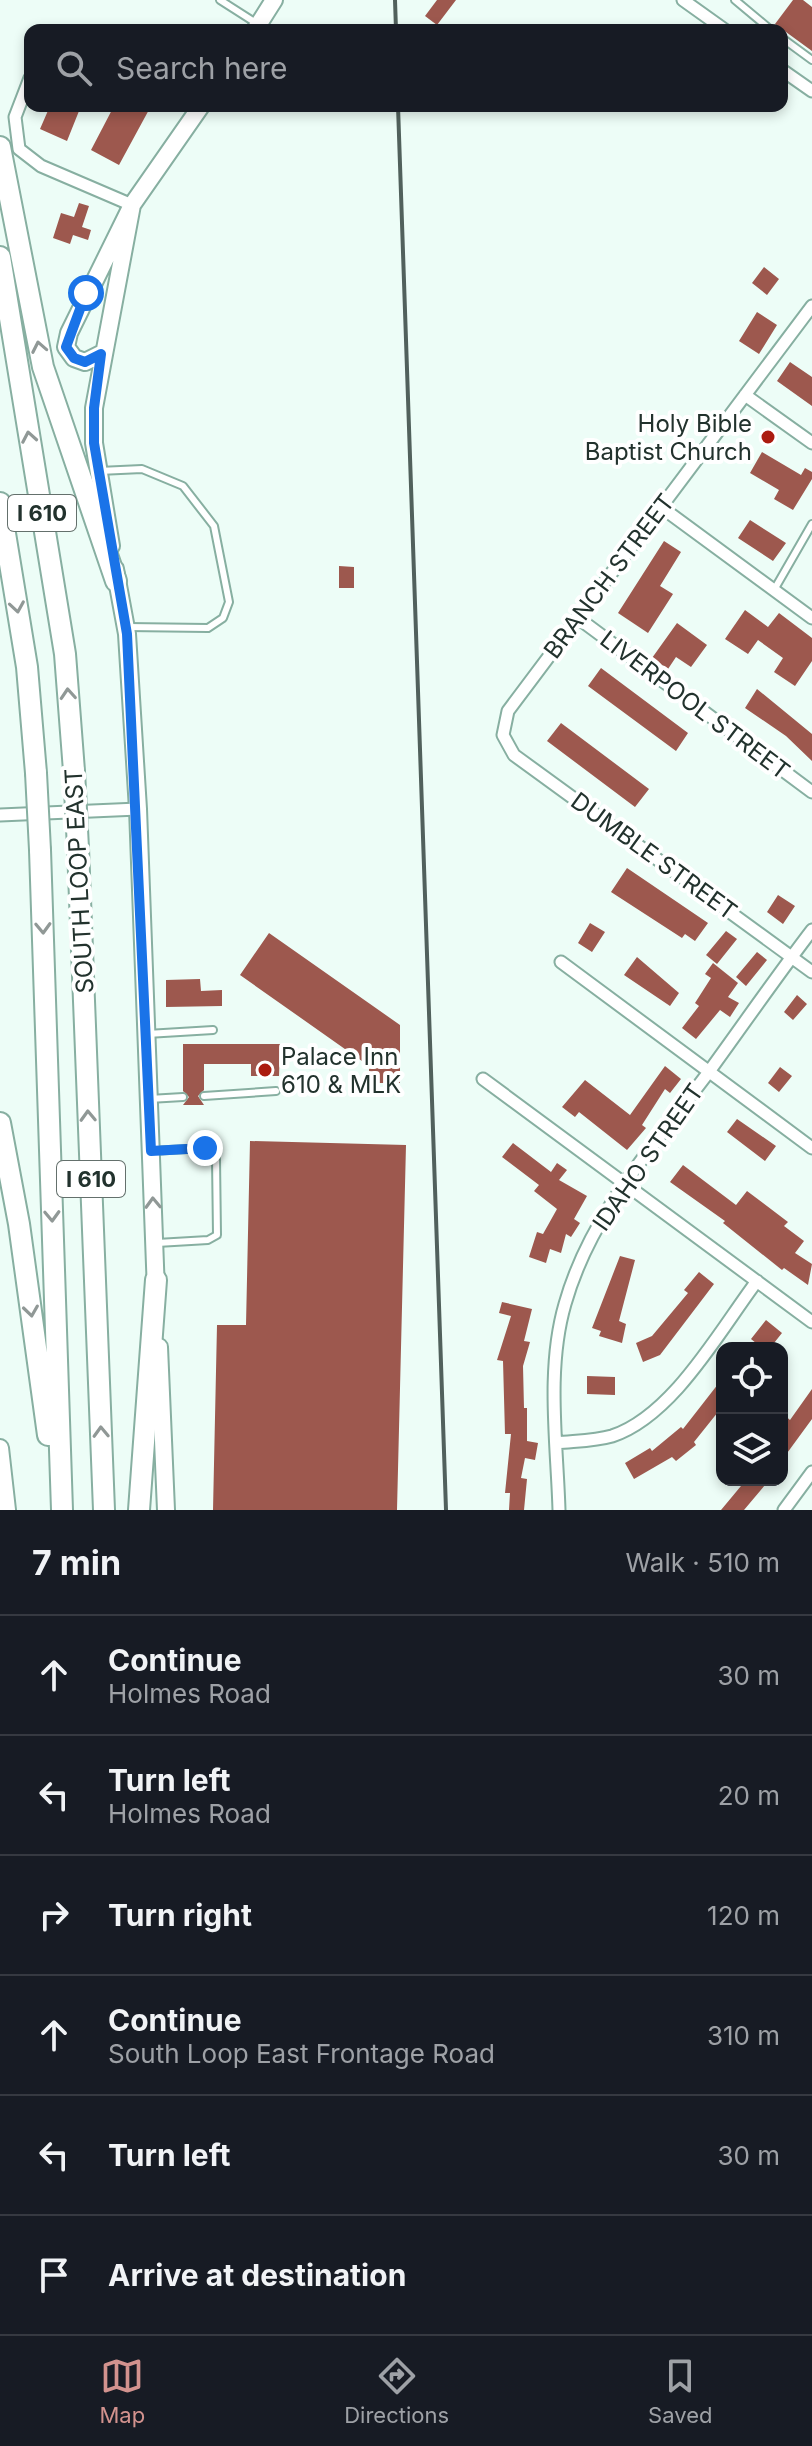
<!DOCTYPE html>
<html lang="en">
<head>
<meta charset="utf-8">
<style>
  body { margin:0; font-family:Inter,sans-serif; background:#20242c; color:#f1f3f6 }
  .controls { position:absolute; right:24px; bottom:24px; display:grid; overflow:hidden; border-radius:16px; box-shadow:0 4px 12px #0003 }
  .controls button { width:72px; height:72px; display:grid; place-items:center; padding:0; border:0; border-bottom:2px solid #363941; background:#171b24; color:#f1f3f6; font:40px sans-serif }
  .stop { position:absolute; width:24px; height:24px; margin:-18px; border:6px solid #1a73e8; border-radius:50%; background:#fff }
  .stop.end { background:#1a73e8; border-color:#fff; box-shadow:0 2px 8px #0008 }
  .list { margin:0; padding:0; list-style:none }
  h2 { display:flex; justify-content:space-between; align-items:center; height:104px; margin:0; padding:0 32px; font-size:34px }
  h2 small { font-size:26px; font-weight:400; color:#9ea1a6 }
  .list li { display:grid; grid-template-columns:52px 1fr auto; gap:24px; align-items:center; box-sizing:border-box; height:120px; padding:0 32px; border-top:2px solid #363941 }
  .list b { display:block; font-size:30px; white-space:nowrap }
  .list p { margin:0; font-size:26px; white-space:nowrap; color:#9ea1a6 }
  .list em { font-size:26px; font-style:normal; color:#9ea1a6 }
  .icon { flex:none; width:44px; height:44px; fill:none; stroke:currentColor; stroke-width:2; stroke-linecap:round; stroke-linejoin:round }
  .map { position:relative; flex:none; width:812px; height:1510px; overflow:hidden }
  .search { position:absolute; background:#171b24; box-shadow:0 4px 12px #0003; left:24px; right:24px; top:24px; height:88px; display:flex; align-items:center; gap:20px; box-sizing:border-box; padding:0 28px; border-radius:16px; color:#9ea1a6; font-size:30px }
  .sheet { height:824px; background:#171b24 }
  nav { display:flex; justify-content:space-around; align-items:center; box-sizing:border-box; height:112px; border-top:2px solid #363941; background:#171b24; font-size:22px; color:#9ea1a6 }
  nav a { display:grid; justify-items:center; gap:4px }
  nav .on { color:#d2928e }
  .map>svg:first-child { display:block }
  .building { fill:#9d584e }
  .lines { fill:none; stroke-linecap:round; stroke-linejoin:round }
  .service-casing { stroke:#87afa1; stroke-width:10 }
  .minor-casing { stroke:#87afa1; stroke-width:15 }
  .secondary-casing { stroke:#87afa1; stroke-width:20 }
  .motorway-casing { stroke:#87afa1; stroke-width:24 }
  .service { stroke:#fff; stroke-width:6 }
  .minor { stroke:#fff; stroke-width:11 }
  .secondary { stroke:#fff; stroke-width:16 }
  .motorway { stroke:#fff; stroke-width:20 }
  .rail { stroke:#51615c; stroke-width:4 }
  .motorway-bridge-casing { stroke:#87afa1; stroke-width:24; stroke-linecap:butt }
  .motorway-bridge { stroke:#fff; stroke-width:20 }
  .oneway { stroke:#909896 }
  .route { stroke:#1a73e8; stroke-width:10 }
  .poi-dot { fill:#ab1b0f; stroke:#fff; stroke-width:3 }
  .labels { text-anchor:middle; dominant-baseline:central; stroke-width:8; stroke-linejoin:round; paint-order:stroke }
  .shield { fill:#fff; stroke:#64706c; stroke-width:2 }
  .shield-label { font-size:22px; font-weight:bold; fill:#22322d }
  .poi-label { font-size:24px; fill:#22322d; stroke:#fff; text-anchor:end }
  .street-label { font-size:24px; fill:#22322d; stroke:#fff }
</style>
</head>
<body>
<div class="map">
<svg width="812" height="1510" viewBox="0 0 812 1510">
  <rect width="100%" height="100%" fill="#edfdf7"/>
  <path class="building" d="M437,0H456L437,25L425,16Z
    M793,0H803L812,7V51L775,24Z
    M50,106H81L67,141L40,129Z
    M114,106H151L119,165L91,150Z
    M79,203L89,206L82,227L91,230L88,240L73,235L70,244L53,238L61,213L74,217Z
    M764,267L779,279L767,295L752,283Z
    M757,312L777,325L759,354L739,341Z
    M790,362L812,377V406L777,381Z
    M762,452L801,475L805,468L812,472V479L793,510L774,499L779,490L750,473Z
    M750,520L786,543L773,561L738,538Z
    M664,541L681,552L660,586L673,594L648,633L618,613Z
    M339,566L354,567V588H339Z
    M745,610L768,627L779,613L812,638V661L795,686L774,672L783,658L758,640L748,654L725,639Z
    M677,623L707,645L691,667L676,657L668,669L652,658Z
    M601,668L688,733L676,751L588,686Z
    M757,689L812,734V761L786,736L745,708Z
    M561,723L649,789L635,807L547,741Z
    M627,868L708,923L695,941L685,934L682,938L611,892Z
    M778,895L795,906L783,924L767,912Z
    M590,923L605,932L592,952L578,943Z
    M726,931L737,939L717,964L706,955Z
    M269,933L400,1025V1083H369V1066L240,975Z
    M757,952L767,960L746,986L736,977Z
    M637,957L679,993L670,1006L624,975Z
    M713,963L738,983L728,997L739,1003L730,1017L720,1010L696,1039L682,1028L699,1006L695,1003L711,978L705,974Z
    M200,979L201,991L222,990V1006L166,1007V980Z
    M797,995L807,1004L793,1020L784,1012Z
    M183,1044H280L279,1076H251V1064H204V1090L198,1096L204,1105H183L189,1097L183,1091Z
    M665,1066L681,1079L670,1093L665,1089L642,1125L646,1128L627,1150L579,1112L575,1117L562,1107L585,1080L630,1115Z
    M780,1067L792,1076L779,1092L768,1083Z
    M737,1119L776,1146L765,1161L727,1132Z
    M250,1141L406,1145L397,1510H213L217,1325H246Z
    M513,1143L551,1172L557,1163L567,1170L559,1180L587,1196L574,1219L580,1223L571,1237L566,1234L561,1253L550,1249L546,1263L529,1257L537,1232L543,1234L557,1209L534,1191L539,1185L502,1157Z
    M683,1165L736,1205L747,1191L788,1222L784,1226L804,1241L795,1253L812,1264L808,1285L784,1268L782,1270L723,1223L725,1221L670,1182Z
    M620,1256L635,1260L619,1321L626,1324L622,1343L599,1336L601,1331L592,1328Z
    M699,1272L714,1284L660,1355L643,1362L636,1343L652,1336L688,1293L684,1290Z
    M502,1302L532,1309L524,1341L530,1342L523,1366L524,1408H527V1441L538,1443L535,1460L525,1458L521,1478L527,1479L524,1510H509L510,1493H505L511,1434H505L503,1361L497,1360L511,1316L499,1313Z
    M766,1320L782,1333L770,1348H762L751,1339Z
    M587,1376L615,1377V1395L587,1394Z
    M722,1379V1407L694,1442L696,1445L676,1461L672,1457L634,1479L625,1463L650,1448L652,1451L681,1427L683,1429Z
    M812,1389V1419L782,1460V1413L790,1420Z
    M746,1480H759L765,1485L744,1510H721Z"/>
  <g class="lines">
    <g class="service-casing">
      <path id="service" d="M220,0L256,23
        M735,0L771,30
        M782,38L812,60
        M99,471L142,469L183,486L214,526L229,602L223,618L208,628L127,627
        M774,590L812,524
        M147,1034L213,1030
        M204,1096L276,1091
        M149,1099L183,1097
        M151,1151L205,1148L216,1159L217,1235L208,1240L157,1243"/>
    </g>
    <g class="minor-casing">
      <path id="minor" d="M683,0L725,30
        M782,70L812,91
        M30,78L15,117L19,149L41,166L132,205
        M812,306L508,711L503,735L514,755L812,972
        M745,395L812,443
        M661,507L812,618
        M578,618L812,792
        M0,815L138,809
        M561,962L812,1148
        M483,1079L812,1322
        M557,1443C575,1441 595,1441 612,1436C673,1416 720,1330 757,1281
        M559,1510C557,1443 546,1369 565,1304C590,1215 654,1145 708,1073C743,1025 776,977 812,930
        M784,1510L812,1472"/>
    </g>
    <g class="secondary-casing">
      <path id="secondary" d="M255,30L274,0
        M101,354L85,362L74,358L66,347L69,333L132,205L201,106
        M111,546L94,443V408L132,205
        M115,569L127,634L138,809L156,1292
        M159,1347L166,1510
        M0,1448L7,1510"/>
    </g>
    <g class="motorway-casing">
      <path id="motorway" d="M0,147L43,367L116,581
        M0,257L65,654L74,771
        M0,503L27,667L36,773
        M78,848L104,1510
        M40,850L62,1510
        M0,1123L19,1224L48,1435
        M139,1510L156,1280"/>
    </g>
    <use href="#service" class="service"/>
    <use href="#minor" class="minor"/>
    <use href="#secondary" class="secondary"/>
    <use href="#motorway" class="motorway"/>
    <path class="rail" d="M395,0L396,30
      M398,106L446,1510"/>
    <g class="motorway-bridge-casing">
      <path id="motorway-bridge" d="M74,771L78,848
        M36,773L40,850"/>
    </g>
    <use href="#motorway-bridge" class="motorway-bridge"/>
  </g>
  <defs><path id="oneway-chevron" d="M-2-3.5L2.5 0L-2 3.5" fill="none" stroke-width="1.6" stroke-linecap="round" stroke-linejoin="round" transform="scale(2)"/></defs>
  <g class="oneway">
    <use href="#oneway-chevron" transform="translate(39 347) rotate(-101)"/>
    <use href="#oneway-chevron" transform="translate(29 437) rotate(-100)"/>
    <use href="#oneway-chevron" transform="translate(17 607) rotate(81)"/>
    <use href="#oneway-chevron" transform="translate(68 694) rotate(-94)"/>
    <use href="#oneway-chevron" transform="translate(43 928) rotate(88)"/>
    <use href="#oneway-chevron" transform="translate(88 1116) rotate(-92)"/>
    <use href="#oneway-chevron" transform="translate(153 1203) rotate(-92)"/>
    <use href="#oneway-chevron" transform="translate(52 1216) rotate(88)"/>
    <use href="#oneway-chevron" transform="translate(31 1311) rotate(82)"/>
    <use href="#oneway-chevron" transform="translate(101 1432) rotate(-92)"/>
  </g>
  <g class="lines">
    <path class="route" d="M86,293L66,347L74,358L85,362L101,354L94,408V443L127,634L151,1151L205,1148"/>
  </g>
  <g class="poi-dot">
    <circle cx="768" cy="437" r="8"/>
    <circle cx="265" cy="1070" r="8"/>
  </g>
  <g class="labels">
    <g class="shield">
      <rect x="8" y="495" width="68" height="36" rx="6"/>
      <rect x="57" y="1161" width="68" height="36" rx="6"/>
    </g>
    <g class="shield-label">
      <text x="42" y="513">I 610</text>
      <text x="91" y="1179">I 610</text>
    </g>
    <g class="poi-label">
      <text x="752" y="423">Holy Bible<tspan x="752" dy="28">Baptist Church</tspan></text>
      <text x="281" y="1056" text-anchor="start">Palace Inn<tspan x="281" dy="28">610 &amp; MLK</tspan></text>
    </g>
    <g class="street-label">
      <text transform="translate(609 576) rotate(-53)">BRANCH STREET</text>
      <text transform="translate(695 705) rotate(37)">LIVERPOOL STREET</text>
      <text transform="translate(654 856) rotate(36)">DUMBLE STREET</text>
      <text transform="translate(79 881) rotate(-93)">SOUTH LOOP EAST</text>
      <text transform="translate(648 1157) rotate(-55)">IDAHO STREET</text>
    </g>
  </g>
</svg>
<div class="controls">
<button><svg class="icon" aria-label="locate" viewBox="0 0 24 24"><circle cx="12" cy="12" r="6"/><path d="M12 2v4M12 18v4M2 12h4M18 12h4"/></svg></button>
<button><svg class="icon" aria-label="layers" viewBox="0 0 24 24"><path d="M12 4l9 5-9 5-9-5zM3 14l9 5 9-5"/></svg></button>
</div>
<div class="stop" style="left:86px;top:293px"></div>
<div class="stop end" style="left:205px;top:1148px"></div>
<div class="search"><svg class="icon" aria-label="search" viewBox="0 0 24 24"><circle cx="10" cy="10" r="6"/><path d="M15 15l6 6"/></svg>Search here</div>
</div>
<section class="sheet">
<h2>7 min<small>Walk · 510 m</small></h2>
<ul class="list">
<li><svg class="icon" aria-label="ahead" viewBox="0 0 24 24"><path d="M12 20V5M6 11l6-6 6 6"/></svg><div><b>Continue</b><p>Holmes Road</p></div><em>30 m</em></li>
<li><svg class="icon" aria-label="left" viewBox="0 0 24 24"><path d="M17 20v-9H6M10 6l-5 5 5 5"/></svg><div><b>Turn left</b><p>Holmes Road</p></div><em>20 m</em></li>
<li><svg class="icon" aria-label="right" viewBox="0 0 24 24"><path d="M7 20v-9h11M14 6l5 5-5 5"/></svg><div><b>Turn right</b></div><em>120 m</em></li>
<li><svg class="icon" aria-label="ahead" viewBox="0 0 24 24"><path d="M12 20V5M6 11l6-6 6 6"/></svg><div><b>Continue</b><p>South Loop East Frontage Road</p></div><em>310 m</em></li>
<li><svg class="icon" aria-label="left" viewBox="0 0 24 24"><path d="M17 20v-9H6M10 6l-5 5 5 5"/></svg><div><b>Turn left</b></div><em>30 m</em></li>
<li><svg class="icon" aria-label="arrive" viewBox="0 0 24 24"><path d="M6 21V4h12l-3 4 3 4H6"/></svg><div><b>Arrive at destination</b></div></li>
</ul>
</section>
<nav>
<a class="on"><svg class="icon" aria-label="map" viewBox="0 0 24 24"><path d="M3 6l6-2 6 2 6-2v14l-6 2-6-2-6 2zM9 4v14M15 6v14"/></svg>Map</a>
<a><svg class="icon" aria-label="directions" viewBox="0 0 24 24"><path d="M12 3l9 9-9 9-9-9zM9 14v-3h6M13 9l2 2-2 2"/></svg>Directions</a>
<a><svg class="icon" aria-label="saved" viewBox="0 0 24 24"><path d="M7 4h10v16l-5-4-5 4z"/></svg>Saved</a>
</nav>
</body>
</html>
